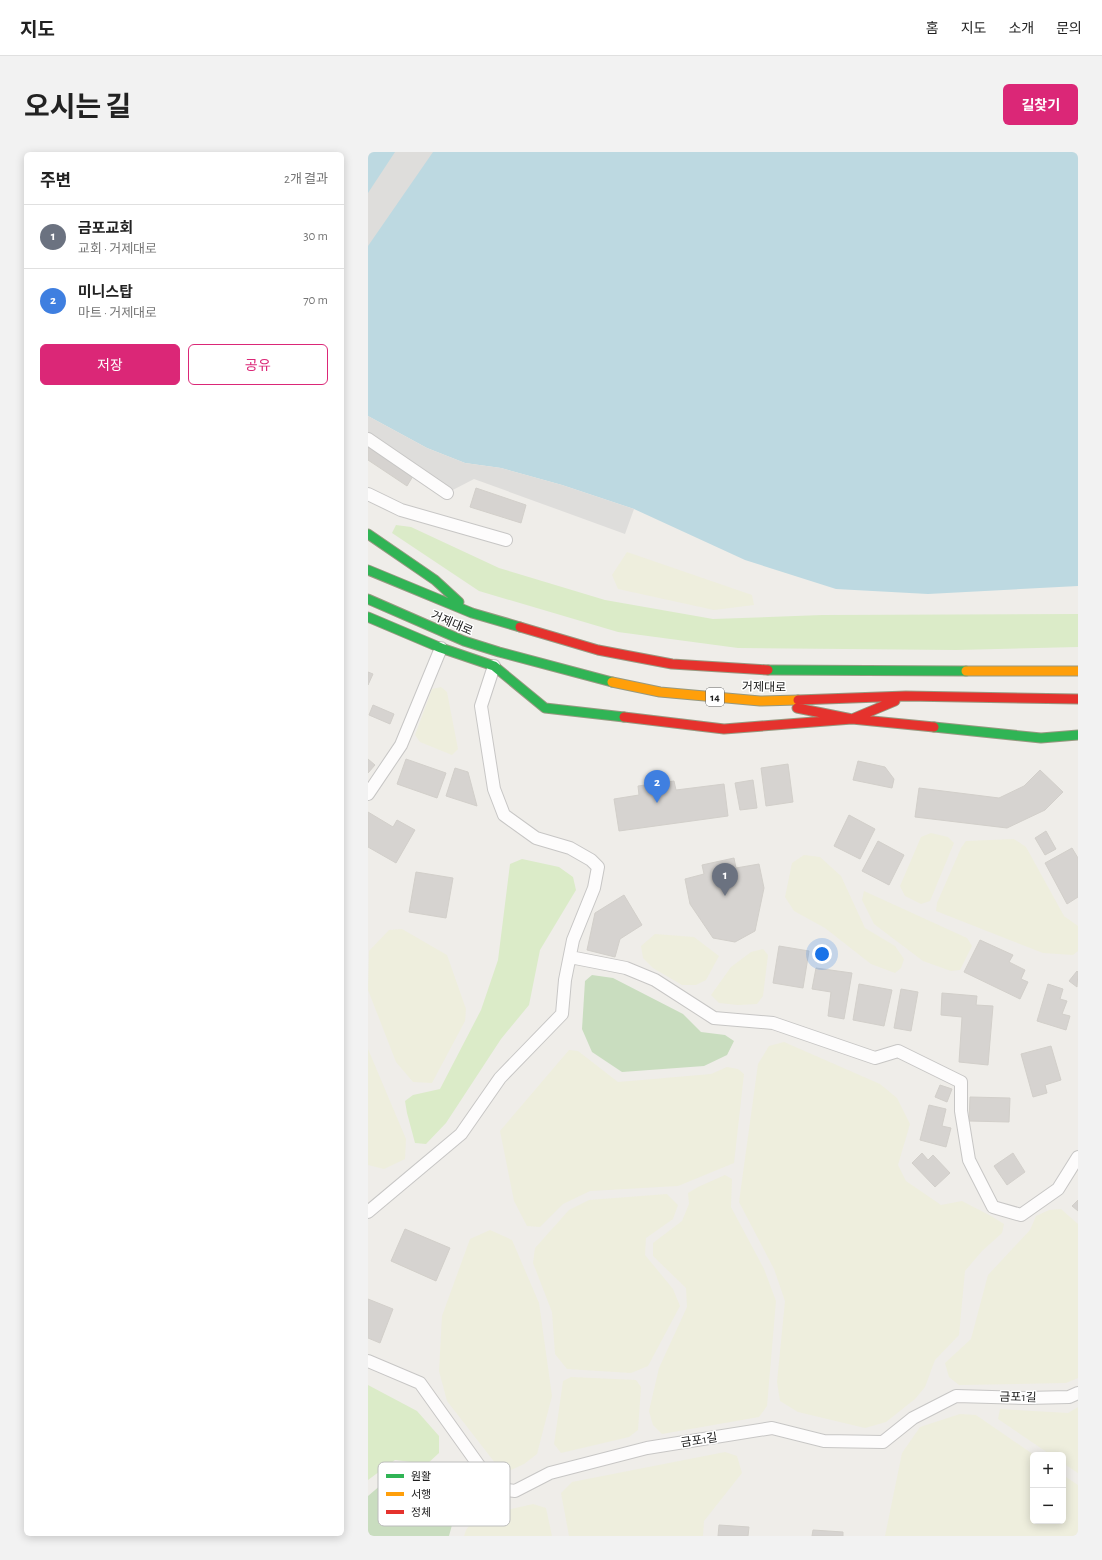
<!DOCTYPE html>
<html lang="ko">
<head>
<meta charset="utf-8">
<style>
  body { margin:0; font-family:"Alegreya Sans","Noto Sans KR",sans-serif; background:#f2f2f2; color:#222 }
  .controls { position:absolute; right:12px; bottom:12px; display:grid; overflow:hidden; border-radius:6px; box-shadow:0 2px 10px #0003 }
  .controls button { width:36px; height:36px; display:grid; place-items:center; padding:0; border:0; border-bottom:1px solid #e0e0e0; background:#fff; color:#222; font:20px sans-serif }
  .you { position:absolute; left:454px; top:802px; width:14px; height:14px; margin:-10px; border:3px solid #fff; border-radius:50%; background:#1a73e8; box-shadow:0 0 0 6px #1a73e833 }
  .badge { display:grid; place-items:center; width:26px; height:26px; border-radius:50%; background:#db2777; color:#fff; font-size:13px; font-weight:700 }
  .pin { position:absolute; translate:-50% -33px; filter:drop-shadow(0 1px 2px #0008) }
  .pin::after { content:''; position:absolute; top:21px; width:14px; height:12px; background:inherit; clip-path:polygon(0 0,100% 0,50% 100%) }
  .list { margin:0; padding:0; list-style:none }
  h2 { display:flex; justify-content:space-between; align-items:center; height:52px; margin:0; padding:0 16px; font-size:17px }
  h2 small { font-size:13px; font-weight:400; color:#767676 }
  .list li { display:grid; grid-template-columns:26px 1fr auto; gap:12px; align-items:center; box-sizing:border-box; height:64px; padding:0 16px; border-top:1px solid #e0e0e0 }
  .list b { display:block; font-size:15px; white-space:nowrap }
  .list p { margin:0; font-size:13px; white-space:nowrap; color:#767676 }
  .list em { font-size:13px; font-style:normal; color:#767676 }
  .actions { display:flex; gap:8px; padding:12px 16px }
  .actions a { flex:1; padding:9px 0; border:1px solid #db2777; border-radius:6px; text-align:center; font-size:14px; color:#db2777 }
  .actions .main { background:#db2777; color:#fff }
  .map { position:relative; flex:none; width:710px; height:1384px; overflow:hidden; border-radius:6px }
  header { display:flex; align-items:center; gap:24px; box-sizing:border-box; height:56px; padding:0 20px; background:#fff; border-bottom:1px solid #e0e0e0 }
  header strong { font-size:19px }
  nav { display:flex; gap:22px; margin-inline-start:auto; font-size:14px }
  .intro { display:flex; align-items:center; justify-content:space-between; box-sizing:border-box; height:96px; padding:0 24px }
  h1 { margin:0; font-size:28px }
  .button { padding:10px 18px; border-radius:6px; background:#db2777; color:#fff; font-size:14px; font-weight:700 }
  main { display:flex; gap:24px; padding:0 24px }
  aside { flex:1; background:#fff; border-radius:6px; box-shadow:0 2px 10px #0003 }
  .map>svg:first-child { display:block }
  .farmland { fill:#eed }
  .grass { fill:#dbebc8 }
  .forest { fill:#c9ddbf }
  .water { fill:#bdd9e1 }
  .pier { fill:#dedddb }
  .building { fill:#d6d3d0; stroke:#d2cfca }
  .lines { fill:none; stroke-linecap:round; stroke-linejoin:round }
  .lane-casing { stroke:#c7c6c5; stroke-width:14 }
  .fast-casing { stroke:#979980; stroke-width:11 }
  .slow-casing { stroke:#979980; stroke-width:11 }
  .jam-casing { stroke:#979980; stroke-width:11 }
  .lane { stroke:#fdfcfc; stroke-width:12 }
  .fast { stroke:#30b455; stroke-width:9 }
  .slow { stroke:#ff9f0a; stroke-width:9 }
  .jam { stroke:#e5322d; stroke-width:9 }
  .labels { text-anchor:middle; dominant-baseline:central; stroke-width:3; stroke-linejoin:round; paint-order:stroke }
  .shield { fill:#fff; stroke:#636363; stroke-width:1 }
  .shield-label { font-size:11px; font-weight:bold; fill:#202020 }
  .street-label { font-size:12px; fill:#202020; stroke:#fff }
  .key { fill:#fff; stroke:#bcbcbc; stroke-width:1 }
  .key-label { font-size:11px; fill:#202020 }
</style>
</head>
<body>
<header>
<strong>지도</strong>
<nav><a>홈</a><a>지도</a><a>소개</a><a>문의</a></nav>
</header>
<div class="intro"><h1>오시는 길</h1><a class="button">길찾기</a></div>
<main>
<aside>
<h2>주변<small>2개 결과</small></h2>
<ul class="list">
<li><span class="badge" style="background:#6b7280">1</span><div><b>금포교회</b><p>교회 · 거제대로</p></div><em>30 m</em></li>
<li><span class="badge" style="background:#3f7fe0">2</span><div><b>미니스탑</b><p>마트 · 거제대로</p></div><em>70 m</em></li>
</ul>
<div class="actions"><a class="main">저장</a><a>공유</a></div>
</aside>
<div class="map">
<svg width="710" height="1384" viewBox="0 0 710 1384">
  <rect width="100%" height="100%" fill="#efede9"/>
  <path class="farmland" d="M259,400L384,443L386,453L346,458L250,437L244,423Z
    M73,535L79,540L90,597L84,603L52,590L47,583L64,537Z
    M563,681L580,685L586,691L562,749L553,752L537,744L532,734L553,685Z
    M646,687L658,695L696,764L710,774V799L705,803L675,801L568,759L569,751L593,696L598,689Z
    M436,703L452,705L473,724L497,776L527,794L536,807L533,816L527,821L503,812L457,776L426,759L417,745L424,711Z
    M496,739L599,786L604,794L592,818L583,819L555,809L506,772L494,748Z
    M34,777L79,803L98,857L97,869L64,931L45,930L28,910L0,838L1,799L21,778Z
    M287,782L326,785L351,804L338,828L328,833H314L285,816L275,806L273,794Z
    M395,797L400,803L395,844L389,852L370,853L351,851L343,843L363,815L383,800Z
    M416,890L512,932L529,946L542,972L530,1013L538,1029L573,1053L594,1049L623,1064L636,1072L634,1081L614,1099L597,1119L591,1183L567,1208L557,1235L547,1247L518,1270L497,1276L430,1260L412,1249L409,1230L417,1149L406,1117L371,1050L390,912L401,894Z
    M0,897L38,987L37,1007L16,1017L0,1013Z
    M201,898L210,899L250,930L343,922L359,915L370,917L376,922L366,1011L310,1034L222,1039L195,1052L172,1075L159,1074L146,1049L132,979Z
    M357,1023L364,1027L363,1055L396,1117L408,1149L399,1254L391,1265L294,1282L285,1273L281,1259L291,1216L319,1155L318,1136L285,1104V1091L314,1069L321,1052L320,1041L330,1035Z
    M299,1042L310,1053L305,1067L278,1086L277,1103L305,1137L312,1154L280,1214L263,1221L199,1217L187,1202L184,1160L165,1111L167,1096L201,1058L221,1048Z
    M693,1057L710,1072V1226L698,1231L591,1233L581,1225L577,1211L603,1187L620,1123L662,1078L668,1064L681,1058Z
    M122,1078L144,1088L171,1151L184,1244L169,1302L156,1312L141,1319L131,1316L79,1249L71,1219L74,1164L102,1087Z
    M203,1225L268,1228L273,1235L270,1278L261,1285L193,1301L186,1292L195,1229Z
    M710,1255V1321L695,1311V1303H683L630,1267L632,1257L700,1261Z
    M592,1262L608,1263L666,1303L665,1369H695V1323L710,1333V1384H517L534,1301L552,1275Z
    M357,1300L369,1304L374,1321L336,1369L335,1384H201L193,1341L204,1330Z
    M165,1352L178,1356L184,1384H96L98,1378L108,1365Z"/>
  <path class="grass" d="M28,373L43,375L131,416L237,448L345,467L454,463L710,462V495L588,498L370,496L250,480L111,439L24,381Z
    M154,707L191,715L205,725L208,738L172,798L161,853L133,887L78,971L58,992L47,991L39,961L37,949L45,943L72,937L113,858L130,808L142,712Z
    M0,1233L49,1259L71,1284V1301L59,1312L27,1308L0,1328Z"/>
  <path class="forest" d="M224,823L245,826L315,862L333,880L357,883L366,889L359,903L336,914L254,920L224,900L214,877L217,829Z
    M27,1321L76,1326L90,1351L81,1384H0V1344Z"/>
  <path class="water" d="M0,0H710V434L560,442L468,437L377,408L266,357L194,333L133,316L97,311L59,296L0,264Z"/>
  <path class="pier" d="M27,0H65L0,94V41Z
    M0,264L59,296L97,311L133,316L194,333L266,357L257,382L106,327L79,341L0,287Z"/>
  <path class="building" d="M0,293L45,324L39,334L0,308Z
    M108,336L158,353L153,371L102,355Z
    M0,520L5,522L0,533Z
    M5,553L26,562L22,572L1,563Z
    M0,607L7,613L0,621Z
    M38,607L78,621L69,646L29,632Z
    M490,609L517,615L526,627L524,636L485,628Z
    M420,612L425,650L398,654L393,616Z
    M87,616L100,620L109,654L78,644Z
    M672,618L695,640L677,658L639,676L547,665L551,636L631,646L656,634Z
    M385,628L389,656L372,658L367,631Z
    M306,629L308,638L356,632L360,664L251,679L246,647L271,643L270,634Z
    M0,660L25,675L29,668L47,678L28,711L0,695Z
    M481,663L507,677L492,707L466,694Z
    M678,679L688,697L677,703L667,686Z
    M510,689L536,703L521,733L494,719Z
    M704,696L710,706V745L699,752L677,711Z
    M366,706L368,716L391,712L396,736L387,779L367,790L345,786L322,752L317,727L336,722L334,713Z
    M48,720L85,726L78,766L41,760Z
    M256,743L274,773L252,787L247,805L219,798L227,761Z
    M612,788L645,803L641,810L657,818L653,827L660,830L652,847L596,820Z
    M411,794L441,799L435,836L405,831Z
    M448,816L484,821L476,867L460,864L463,840L444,837Z
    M709,819L710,820L709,835L701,829Z
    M491,832L524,838L516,874L485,868Z
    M680,832L695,837L692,847L699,849L694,862L702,864L698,878L669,869Z
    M533,837L550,840L543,879L526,876Z
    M574,841L609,844L608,853L625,854L620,913L591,910L594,865L573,863Z
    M683,894L693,928L677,933L679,941L665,945L653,902Z
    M572,933L584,937L579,950L567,945Z
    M602,945L642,946L641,970L601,969Z
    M561,953L578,957L574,974L583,976L578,995L552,988Z
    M554,1001L560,1008L565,1003L582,1021L567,1035L544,1011Z
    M645,1001L657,1020L639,1033L626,1014Z
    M710,1048V1059L704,1054Z
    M37,1077L82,1096L68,1129L23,1109Z
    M0,1147L25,1157L12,1191L0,1186Z
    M351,1373L381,1375L380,1384H350Z
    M445,1378L475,1380V1384H444Z"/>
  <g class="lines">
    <g class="lane-casing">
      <path id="lane" d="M0,287L79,341
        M0,342L33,358L138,388
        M0,642L33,593L73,496
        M202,805L258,816L287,828L346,866L405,871L507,906L530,899L593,930V959L601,1008L625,1055L653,1063L690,1037L710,1005
        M0,1060L93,982L132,926L194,862L197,828L205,788L226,736L230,715L223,708L202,696L168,686L136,663L126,637L113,554L126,514
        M0,1209L52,1231L117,1322L131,1337L147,1339L182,1321L279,1296L404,1276L456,1289L515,1290L545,1266L588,1244L658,1246L701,1245L710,1241"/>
    </g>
    <g class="fast-casing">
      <path id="fast" d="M0,382L67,428L91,450
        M0,418L104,461L152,475
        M0,447L96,489L131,500L244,530
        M0,465L73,496L126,514L177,556L256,565
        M400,518L598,519
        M566,575L673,586L710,583"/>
    </g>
    <g class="slow-casing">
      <path id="slow" d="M598,519H710
        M244,530L292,540L392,549L430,548"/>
    </g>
    <g class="jam-casing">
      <path id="jam" d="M152,475L230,498L304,512L400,518
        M430,548L538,544L710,547
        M429,556L484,567L527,549
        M256,565L356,577L484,567L566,575"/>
    </g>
    <use href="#lane" class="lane"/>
    <use href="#fast" class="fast"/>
    <use href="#slow" class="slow"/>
    <use href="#jam" class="jam"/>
  </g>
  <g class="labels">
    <rect class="shield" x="338" y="536" width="18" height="18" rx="3"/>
    <g class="shield-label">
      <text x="347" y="545">14</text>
    </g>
    <g class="street-label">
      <text transform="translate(84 471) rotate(23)">거제대로</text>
      <text transform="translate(396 535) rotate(1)">거제대로</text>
      <text transform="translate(650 1245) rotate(1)">금포1길</text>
      <text transform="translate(331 1288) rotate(-9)">금포1길</text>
    </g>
  </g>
  <rect x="10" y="1310" width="132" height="64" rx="6" class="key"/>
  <rect x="18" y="1322" width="18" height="4" fill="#30b455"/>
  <rect x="18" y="1340" width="18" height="4" fill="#ff9f0a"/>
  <rect x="18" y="1358" width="18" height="4" fill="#e5322d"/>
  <g class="key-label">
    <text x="43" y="1328">원활</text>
    <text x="43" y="1346">서행</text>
    <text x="43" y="1364">정체</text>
  </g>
</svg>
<div class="controls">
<button>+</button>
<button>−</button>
</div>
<div class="you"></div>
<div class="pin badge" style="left:357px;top:744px;background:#6b7280">1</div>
<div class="pin badge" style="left:289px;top:651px;background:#3f7fe0">2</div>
</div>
</main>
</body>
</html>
